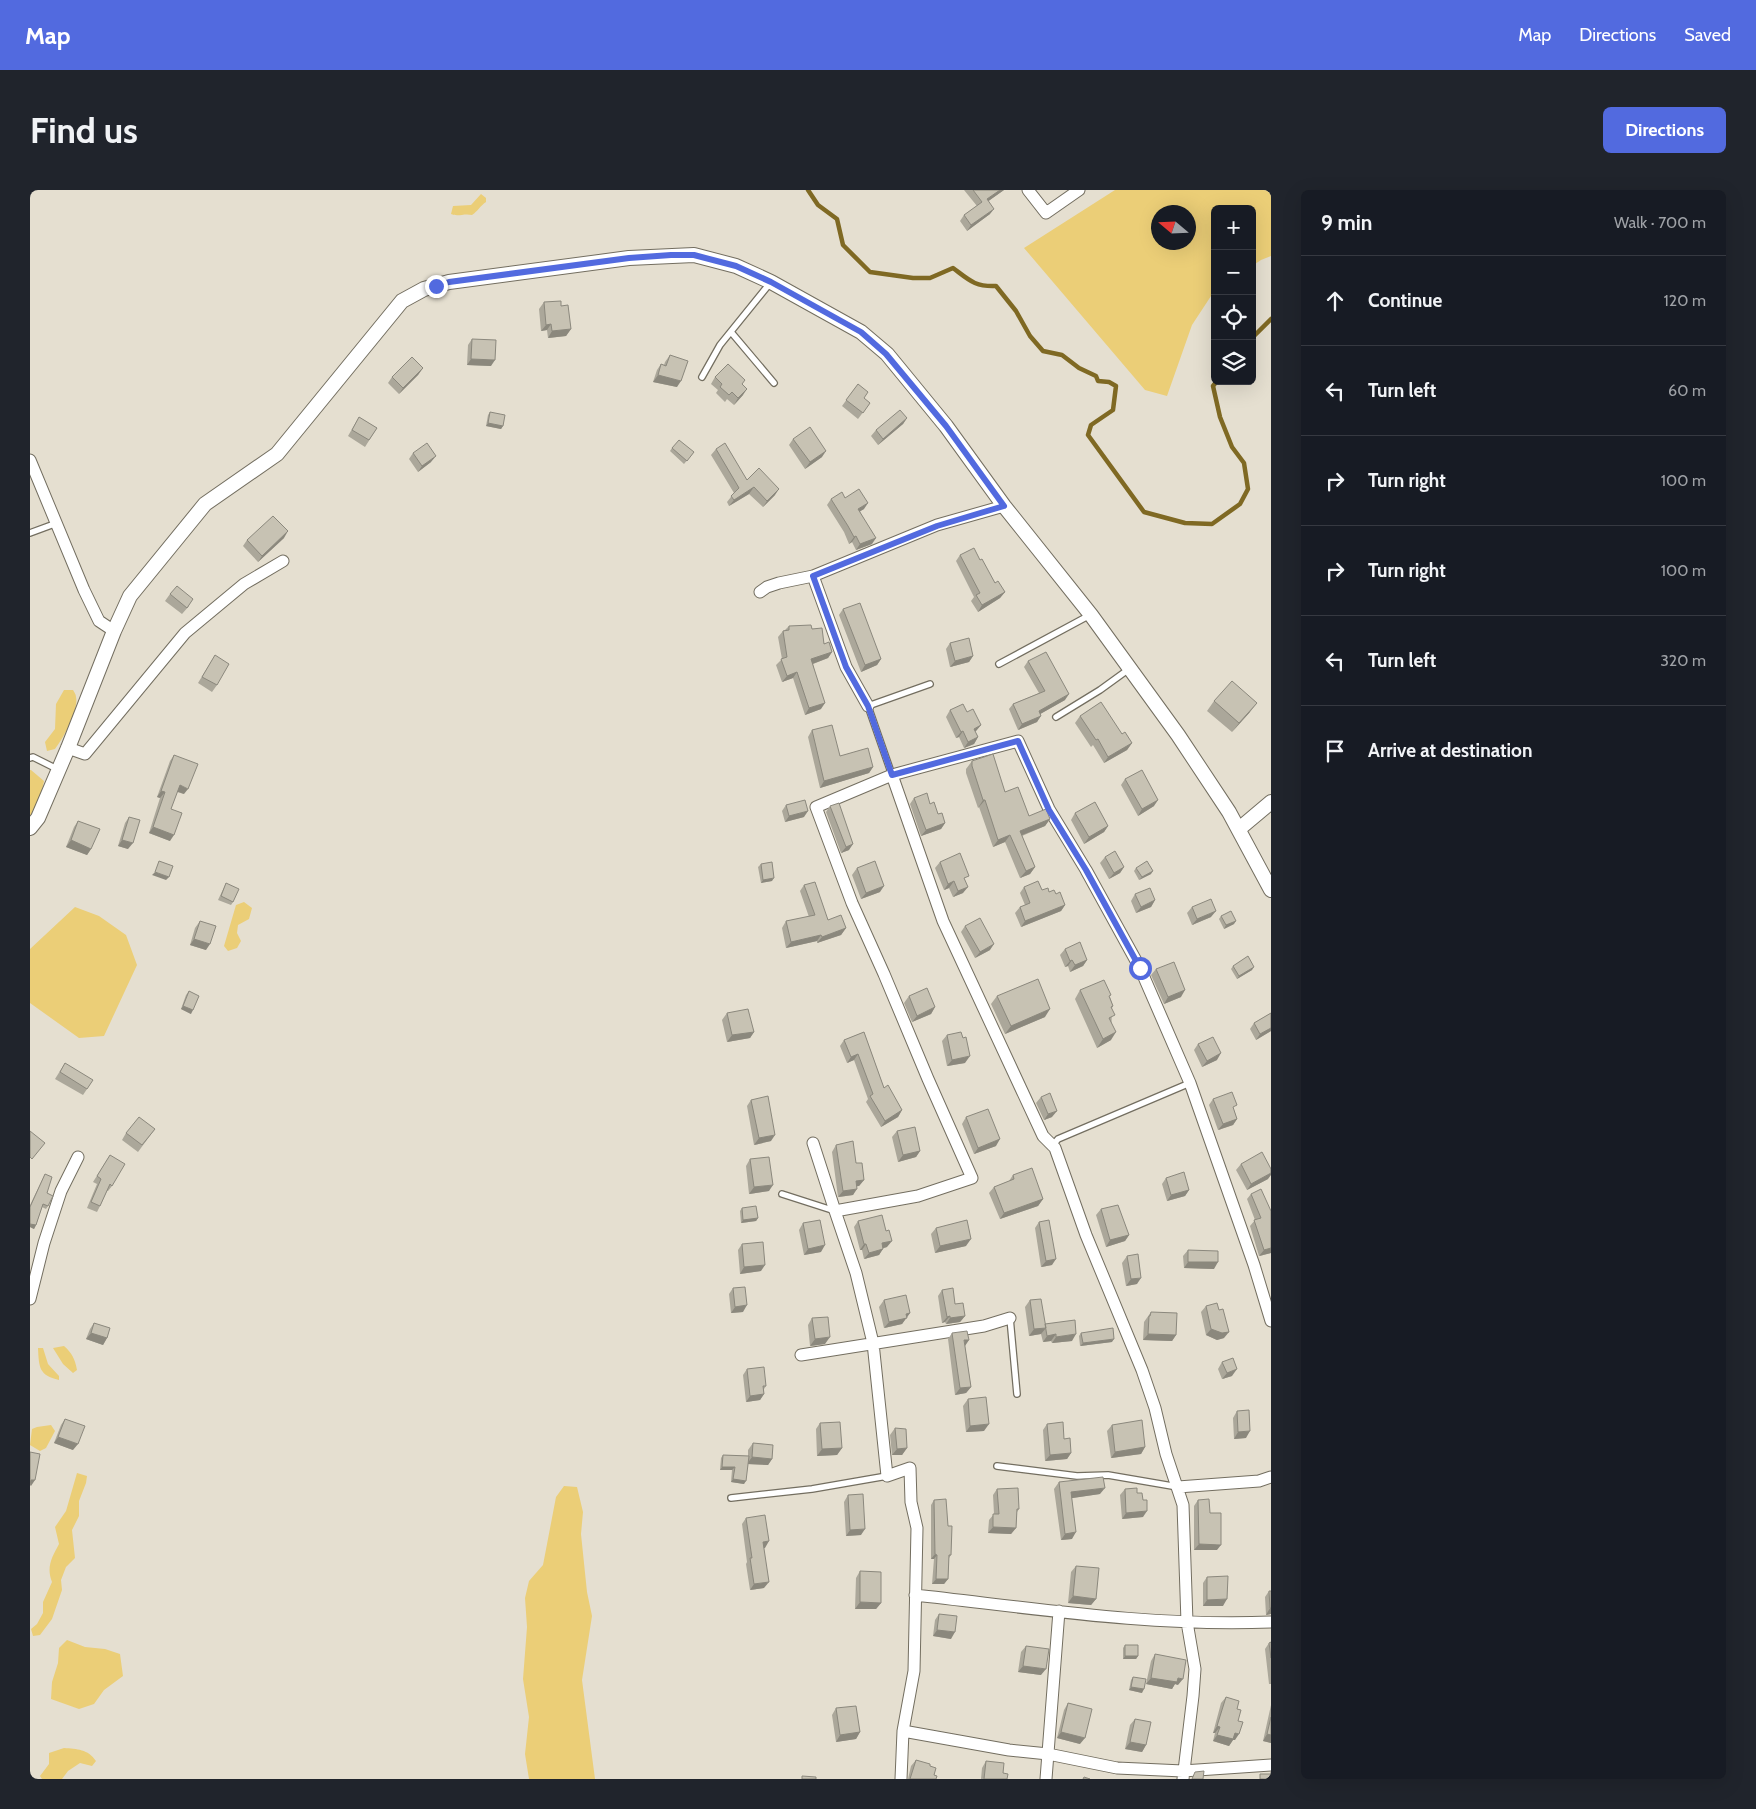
<!DOCTYPE html>
<html lang="en">
<head>
<meta charset="utf-8">
<style>
  body { margin:0; font-family:Cabin,sans-serif; background:#20242c; color:#f1f3f6 }
  .controls { position:absolute; right:15px; top:15px; display:grid; overflow:hidden; border-radius:8px; box-shadow:0 5px 20px #0002 }
  .controls button { width:45px; height:45px; display:grid; place-items:center; padding:0; border:0; border-bottom:1px solid #363941; background:#171b24; color:#f1f3f6; font:25px sans-serif }
  .compass { position:absolute; left:1121px; top:15px; width:45px; height:45px; border-radius:50%; background:#171b24; box-shadow:0 5px 20px #0002; rotate:289deg }
  .stop { position:absolute; width:15px; height:15px; margin:-11px; border:4px solid #526adf; border-radius:50%; background:#fff }
  .stop.end { background:#526adf; border-color:#fff; box-shadow:0 1px 5px #0008 }
  .list { margin:0; padding:0; list-style:none }
  h2 { display:flex; justify-content:space-between; align-items:center; height:65px; margin:0; padding:0 20px; font-size:21px }
  h2 small { font-size:16px; font-weight:400; color:#9ea1a6 }
  .list li { display:grid; grid-template-columns:32px 1fr auto; gap:15px; align-items:center; box-sizing:border-box; height:90px; padding:0 20px; border-top:1px solid #363941 }
  .list b { display:block; font-size:19px; white-space:nowrap }
  .list em { font-size:16px; font-style:normal; color:#9ea1a6 }
  .icon { flex:none; width:28px; height:28px; fill:none; stroke:currentColor; stroke-width:2; stroke-linecap:round; stroke-linejoin:round }
  .map { position:relative; flex:none; width:1241px; height:1589px; overflow:hidden; border-radius:8px }
  header { display:flex; align-items:center; gap:30px; box-sizing:border-box; height:70px; padding:0 25px; background:#526adf; color:#fff }
  header strong { font-size:24px }
  nav { display:flex; gap:28px; margin-inline-start:auto; font-size:18px }
  .intro { display:flex; align-items:center; justify-content:space-between; box-sizing:border-box; height:120px; padding:0 30px }
  h1 { margin:0; font-size:35px }
  .button { padding:12px 22px; border-radius:8px; background:#526adf; color:#fff; font-size:18px; font-weight:700 }
  main { display:flex; gap:30px; padding:0 30px }
  aside { flex:1; background:#171b24; border-radius:8px; box-shadow:0 5px 20px #0002 }
  .map>svg:first-child { display:block }
  .green { fill:#ebce77; fill-rule:evenodd }
  .lines { fill:none; stroke-linecap:round; stroke-linejoin:round }
  .stream { stroke:#7f6923; stroke-width:4.5 }
  .service-casing { stroke:#736e60; stroke-width:8 }
  .minor-casing { stroke:#736e60; stroke-width:13 }
  .tertiary-casing { stroke:#736e60; stroke-width:16 }
  .service { stroke:#fff; stroke-width:5.5 }
  .minor { stroke:#fff; stroke-width:11 }
  .tertiary { stroke:#fff; stroke-width:14 }
  .wall { fill:#aba79a }
  .shaded-wall { fill:#8b887d }
  .building { fill:#c7c2b3; stroke:#8b887d }
  .route { stroke:#526adf; stroke-width:6 }
</style>
</head>
<body>
<header>
<strong>Map</strong>
<nav><a>Map</a><a>Directions</a><a>Saved</a></nav>
</header>
<div class="intro"><h1>Find us</h1><a class="button">Directions</a></div>
<main>
<div class="map">
<svg width="1241" height="1589" viewBox="0 0 1241 1589">
  <rect width="100%" height="100%" fill="#e5dfd0"/>
  <path class="green" d="M1085,0H1241V66L1231,70L1222,76V19H1185V103L1181,106L1162,135L1137,206L1115,200L994,58ZM1128,22H1158V52H1128Z
    M451,4L456,8V12C450,16 448,21 442,25C434,23 428,27 421,24L423,16L441,15Z
    M34,500H43C44,502 46,504 46,507C49,520 33,549 25,559L17,561L15,552L25,539L26,514Z
    M0,580H1L14,591L8,618L0,627Z
    M214,712L222,718L219,729L208,735L207,743L211,751L207,758L198,761L194,756L206,715Z
    M45,717L69,726L96,745L107,775L74,846L49,848L0,813V759Z
    M34,1156C42,1163 45,1169 47,1180L43,1183L33,1174L23,1158Z
    M8,1158H13L18,1174L29,1186V1190C9,1185 9,1178 8,1158Z
    M21,1235L25,1241L16,1258L10,1261L0,1255L2,1239L7,1237Z
    M47,1283L57,1286L56,1293L49,1311V1326L42,1340L45,1368L36,1377L31,1390L32,1400L22,1429L10,1445L3,1446L1,1439L7,1434L13,1423V1412L22,1392C16,1377 22,1367 29,1354L25,1337L36,1321Z
    M534,1296L547,1297L553,1322L551,1344L557,1402L562,1426L552,1490L565,1589H499L495,1564L499,1527L493,1489L497,1437L495,1408L499,1391L513,1375L526,1307Z
    M37,1450L55,1457L75,1459L90,1464L93,1486L74,1500L64,1514L49,1519L21,1509L22,1492L28,1473L29,1458Z
    M34,1558C47,1559 58,1559 66,1571L62,1576L50,1573L38,1581L32,1589H12L10,1586L19,1574V1563Z"/>
  <g class="lines">
    <path class="stream" d="M778,0L788,15L807,29L813,55L840,82L883,88H900L923,78C939,90 945,97 966,96L986,121L1000,146L1013,161L1032,165L1049,178L1066,186L1068,191L1079,192L1086,196L1083,220L1061,235L1058,245L1114,322L1155,333L1182,334L1210,314L1218,299L1214,273L1202,257L1190,227L1183,196L1187,191
      M1222,148L1241,129"/>
    <g class="service-casing">
      <path id="service" d="M701,142L744,193
        M672,187L690,155L741,92
        M0,343L27,333
        M969,474L1060,425
        M1026,527L1070,500L1099,479
        M0,568L3,567L29,580
        M862,585L838,516L900,494
        M1023,955L1028,949L1160,893
        M752,1004L805,1021
        M980,1128L987,1204
        M967,1276L1047,1286L1078,1285L1148,1297
        M701,1308L782,1299L857,1286"/>
    </g>
    <g class="minor-casing">
      <path id="minor" d="M998,0L1016,23L1049,0
        M0,270L54,400L69,431L84,441
        M783,386L816,477L838,516
        M730,402L737,397L749,393L783,386L907,335L974,316
        M38,558L55,564L155,443L214,394L253,371
        M862,585L913,731L1013,946L1025,958L1056,1045L1112,1180L1125,1218L1136,1264L1153,1315L1157,1432L1165,1479L1163,1506L1153,1589
        M783,953L805,1021
        M0,1109L14,1053L31,1001L48,967
        M771,1165L954,1136L980,1128
        M1148,1297L1229,1291L1241,1287
        M885,1405C1003,1418 1122,1437 1241,1432
        M873,1541L979,1560L1018,1564L1087,1578L1153,1581L1241,1575
        M871,1589L873,1541L884,1481L887,1338L881,1312L880,1278L857,1286L843,1153L826,1083L805,1021L888,1006L942,988L898,889L854,784L822,713L786,617L862,585L988,551L1019,619L1056,680L1110,778L1160,893L1224,1075L1241,1131
        M1016,1589L1029,1421"/>
    </g>
    <g class="tertiary-casing">
      <path id="tertiary" d="M0,638L8,628L38,558L84,441L100,406L175,314L247,264L372,111L394,99L419,92L599,68L664,65L706,76L741,92L831,142L857,164L916,236L974,316L1061,425L1148,545L1199,622L1241,700
        M1209,639L1241,612"/>
    </g>
    <use href="#service" class="service"/>
    <use href="#minor" class="minor"/>
    <use href="#tertiary" class="tertiary"/>
  </g>
  <path class="wall" d="M934,0H974L958,11L960,24L937,41L930,31L934,25L947,16Z
    M514,112L531,116L541,139L536,146L518,148L517,140L511,141L509,119Z
    M442,149L461,176L437,175L438,155Z
    M640,165L647,197L623,192L627,180L631,174L634,175L635,172Z
    M393,178L388,185L369,204L358,193L362,187Z
    M685,187L712,195L713,205L704,215L697,209L695,212L686,203L688,200L681,194Z
    M828,194L834,208L840,213L828,229L812,216Z
    M460,222L473,236L471,239L456,236L458,225Z
    M329,227L347,238L335,257L318,246Z
    M877,228L873,234L848,255L841,246L846,240Z
    M763,249L792,267L775,279L759,255Z
    M642,258L664,262L654,274L640,261Z
    M686,259L717,290L745,305L733,317L719,304L699,316L697,312L704,303L681,265Z
    M383,263L401,272L388,282L379,269Z
    M815,308L834,319L830,321L842,354L826,360L822,352L819,354L814,342L797,315L801,309Z
    M254,348L228,372L213,356L217,350Z
    M930,365L950,370L965,393L975,402L970,408L948,422L941,411L944,407L926,371Z
    M140,404L159,416L152,424L135,411Z
    M813,419L851,469L847,475L831,482L809,425Z
    M759,436L782,439L802,462L798,468L783,474L791,519L775,525L763,488L752,492L746,475L752,469L748,447L753,441L755,440Z
    M920,453L943,466L939,472L920,477L916,459Z
    M185,465L187,495L182,502L168,493Z
    M998,471L1035,510L1010,524L1007,532L988,540L979,519L983,514L1009,503L994,477Z
    M1184,511L1220,522L1202,542L1177,521Z
    M920,520L937,522L951,535L945,542L948,547L944,554L934,558L929,547L926,548L916,527Z
    M1050,526L1092,544L1102,553L1097,560L1074,573L1063,555L1061,557L1045,533Z
    M782,540L810,566L843,577L839,583L790,598L778,547Z
    M144,565L154,604L147,602L141,619L140,651L119,643L130,608L127,607L140,571Z
    M942,571L975,602L999,626L1020,629L1015,636L992,646L1005,677L1000,684L990,688L975,652L963,657L949,617L948,618L936,583V579Z
    M1095,589L1124,616L1108,626L1091,595Z
    M884,608L900,614L915,633L911,639L891,646L880,614Z
    M756,615L774,627L755,632L752,621Z
    M800,616L819,660L811,663L796,622Z
    M1045,623L1078,636L1074,642L1054,654L1041,630Z
    M99,627L98,659L88,656L95,633Z
    M48,631L61,659L57,665L36,657L44,637Z
    M1075,667L1094,677L1090,683L1079,689L1070,673Z
    M910,672L935,691L933,703L923,707L919,698L914,700L905,678Z
    M731,674L742,691L731,693L728,677Z
    M827,678L850,702L831,709L822,685Z
    M1106,678L1121,684L1109,690L1104,681Z
    M196,693L203,712L201,715L188,710Z
    M774,695L798,730L816,738L811,745L787,753V751L756,758L752,738L756,731L779,727L770,701Z
    M994,697L1019,702L1026,704L1035,715L1031,721L991,737L985,723L990,717L995,715L990,703Z
    M1105,704L1125,710L1121,717L1106,723L1101,711Z
    M1162,717L1181,727L1162,735L1157,723Z
    M1191,726L1204,734L1194,739L1189,729Z
    M170,731L176,760L160,755L165,738Z
    M935,736L960,760L945,768L931,742Z
    M1035,759L1057,770L1053,776L1040,782L1038,776L1035,777L1030,765Z
    M1203,776L1222,780L1207,789L1201,779Z
    M1126,779L1151,807L1134,814L1121,785Z
    M1050,800L1080,807L1083,816L1082,818L1081,850L1067,858L1045,809Z
    M159,801L161,824L151,819L156,805Z
    M879,806L905,817L901,824L882,832L874,813Z
    M967,806L1015,827L975,844L961,814Z
    M697,823L724,842L720,848L697,852L692,830Z
    M1241,823V841L1226,850L1220,839L1224,833Z
    M834,842L854,898L872,920L868,927L851,937L836,912L838,909L824,870L817,873L810,856L814,850Z
    M917,845L935,873L917,876L912,851Z
    M1168,854L1187,870L1172,877L1164,860Z
    M35,873L57,899L53,905L25,889Z
    M1011,907L1022,927L1014,930L1006,913Z
    M1183,909L1204,920L1207,929L1203,935L1188,940L1179,915Z
    M721,910L741,951L724,955L717,916Z
    M936,927L966,956L944,964L932,934Z
    M125,939L108,962L92,950L96,943Z
    M867,941L890,961L886,967L868,972L862,947Z
    M806,955L826,973L834,990L829,996H827L823,1005L808,1007L802,962Z
    M80,965L82,996L78,1001H77L70,1016L67,1022L57,1018L67,994L63,992Z
    M720,969L739,1001L719,1004L716,976Z
    M1211,974L1238,989L1217,1000L1206,980Z
    M15,984L18,1016L16,1019L12,1017L6,1035L4,1039L0,1037V1015Z
    M983,985L1013,1009L1008,1016L970,1029L959,1003L964,997L979,991Z
    M1136,988L1159,1000L1155,1006L1137,1011L1132,994Z
    M1221,1004L1241,1021V1063L1229,1066L1220,1036L1225,1030L1217,1009Z
    M712,1018L728,1028L726,1031L711,1033L710,1021Z
    M1071,1019L1099,1045L1095,1051L1076,1057L1066,1025Z
    M828,1031L856,1041L857,1057L853,1058L849,1065L834,1069L832,1060H830L824,1037Z
    M1009,1032L1022,1075L1011,1077L1005,1038Z
    M773,1033L791,1062L774,1065L769,1040Z
    M906,1038L936,1056L905,1063L901,1044Z
    M712,1054L731,1081L710,1084L708,1060Z
    M1158,1060L1184,1079L1154,1078L1153,1066Z
    M1097,1066L1107,1094L1096,1096L1092,1073Z
    M703,1098L713,1122L701,1123L699,1104Z
    M912,1100L925,1114L935,1126L930,1132L916,1134L915,1132L912,1133L908,1106Z
    M854,1110L880,1123L872,1134L854,1138L849,1117Z
    M1000,1110L1015,1134L1042,1151L1022,1153L1021,1151L1013,1152L1011,1144L999,1146L995,1117Z
    M1176,1116L1194,1148L1187,1150L1176,1145L1171,1122Z
    M1121,1122L1146,1145L1142,1151L1113,1150L1114,1132Z
    M782,1128L795,1154L780,1156L778,1135Z
    M64,1133L77,1148L73,1155L56,1149L60,1139Z
    M922,1143L935,1156L941,1197L936,1203L925,1205L918,1149Z
    M1051,1143L1082,1152L1050,1156L1049,1146Z
    M1192,1172L1202,1186L1192,1189L1188,1179Z
    M717,1179L736,1196L734,1199V1204L730,1210L716,1212L713,1185Z
    M938,1209L954,1241L936,1242L933,1216Z
    M1207,1221L1216,1248L1204,1249L1203,1228Z
    M35,1229L43,1260L24,1253L31,1235Z
    M790,1233L812,1258L807,1265L787,1266L786,1239Z
    M1017,1234L1034,1249L1041,1263L1037,1269L1015,1271L1013,1240Z
    M1082,1235L1115,1257L1111,1264L1081,1268L1077,1241Z
    M865,1238L877,1258L872,1265H862L860,1245Z
    M723,1253L742,1269L738,1275L718,1274L714,1294L701,1292L702,1280H690L691,1268L693,1265L718,1266V1260Z
    M1029,1292L1070,1304L1042,1308V1349L1031,1350L1024,1299Z
    M967,1299L989,1319L987,1322L986,1338L981,1344L958,1343L959,1330L964,1324L963,1305Z
    M1095,1299L1107,1303L1113,1327L1092,1329L1090,1305Z
    M818,1305L831,1345L816,1346L814,1312Z
    M904,1310L921,1365L919,1368L918,1389L914,1394H902L904,1369H901V1315Z
    M1168,1310L1180,1323L1187,1360H1164V1316Z
    M716,1328L735,1358H734V1398L720,1400L716,1374L717,1372L712,1334Z
    M1046,1376L1066,1409L1061,1415L1038,1413L1041,1382Z
    M830,1381L851,1413L846,1419H825L826,1388Z
    M1177,1387L1193,1416H1173V1393Z
    M1239,1401H1241V1424L1236,1425L1235,1407Z
    M909,1424L921,1449L903,1446L905,1430Z
    M1241,1452V1494H1239L1235,1459L1239,1453Z
    M1095,1455L1108,1466L1106,1469H1093V1458Z
    M996,1456L1011,1485L988,1482L991,1462Z
    M1125,1464L1148,1495L1145,1494L1142,1499L1116,1494L1121,1471Z
    M1103,1487L1112,1503L1099,1500L1101,1490Z
    M1196,1507L1207,1519L1208,1531L1205,1550H1203L1199,1556L1183,1551L1185,1543H1183L1191,1513Z
    M1038,1513L1050,1554L1027,1548L1034,1520Z
    M1241,1515V1553L1233,1551Z
    M806,1518L830,1542L826,1549L806,1552L802,1525Z
    M1105,1529L1116,1555L1112,1562L1095,1559L1100,1535Z
    M886,1570L900,1576L906,1589H878L881,1576Z
    M956,1571L973,1583L977,1589H951L952,1578Z"/>
  <path class="shaded-wall" d="M970,0H974L953,15L957,9Z
    M964,19L960,24L937,41L941,35Z
    M521,134L517,140L511,141L516,135Z
    M541,139L536,146L518,148L522,141Z
    M441,169L465,170L461,176L437,175Z
    M393,178L388,185L369,204L373,198Z
    M628,185L651,191L647,197L623,192Z
    M717,199L713,205L704,215L708,208Z
    M877,228L873,234L848,255L853,249Z
    M458,233L473,236L471,239L456,236Z
    M796,261L792,267L775,279L780,272Z
    M406,266L401,272L388,282L392,276Z
    M724,297L719,304L699,316L704,310Z
    M749,299L745,305L733,317L737,311Z
    M838,313L834,319L824,325L828,319Z
    M258,341L254,348L228,372L232,366Z
    M826,346L822,352L819,354L824,347Z
    M846,348L842,354L826,360L830,354Z
    M975,402L970,408L948,422L952,415Z
    M802,462L798,468L777,476L781,469Z
    M943,466L939,472L920,477L925,471Z
    M851,469L847,475L831,482L835,475Z
    M767,482L763,488L752,492L757,486Z
    M1039,504L1035,510L1005,527L1009,521Z
    M795,513L791,519L775,525L779,518Z
    M1227,513L1220,522L1202,542L1209,533Z
    M1011,526L1007,532L988,540L992,534Z
    M951,535L946,541L939,545L944,539Z
    M933,541L929,547L926,548L931,542Z
    M948,547L944,554L934,558L938,552Z
    M1102,553L1097,560L1074,573L1078,567Z
    M843,577L839,583L790,598L794,591Z
    M150,595L158,599L154,604L146,601Z
    M131,601L135,602L130,608L127,607Z
    M953,610H955L949,617L948,618Z
    M1128,610L1124,616L1108,626L1112,619Z
    M778,621L774,627L755,632L759,626Z
    M1020,629L1015,636L985,648L990,641Z
    M915,633L911,639L891,646L896,640Z
    M1078,636L1074,642L1054,654L1059,647Z
    M123,637L144,645L140,651L119,643Z
    M980,645L975,652L963,657L968,650Z
    M41,650L61,659L57,665L36,657Z
    M92,650L103,653L98,659L88,656Z
    M823,654L819,660L811,663L816,657Z
    M1005,677L1000,684L990,688L996,681Z
    M1094,677L1090,683L1079,689L1084,683Z
    M1123,681L1121,684L1109,690L1112,687Z
    M125,682L139,687L136,690L122,685Z
    M744,688L742,691L731,693L733,690Z
    M924,691L919,698L914,700L918,694Z
    M854,696L850,702L831,709L836,703Z
    M938,697L933,703L923,707L928,701Z
    M1125,710L1121,717L1106,723L1111,717Z
    M1035,715L1031,721L991,737L995,731Z
    M1186,721L1181,727L1162,735L1167,729Z
    M1206,731L1204,734L1194,739L1196,735Z
    M816,738L811,745L787,753L792,747Z
    M791,745L787,751L756,758L761,752Z
    M164,749L180,754L176,760L160,755Z
    M964,754L960,760L945,768L950,762Z
    M1042,770L1038,776L1035,777L1040,771Z
    M1057,770L1053,776L1040,782L1045,775Z
    M1224,777L1222,780L1207,789L1209,786Z
    M1155,800L1151,807L1134,814L1138,807Z
    M153,816L163,820L161,824L151,819Z
    M905,817L901,824L882,832L887,826Z
    M1020,819L1015,827L975,844L981,836Z
    M1241,838V841L1226,850L1230,844Z
    M724,842L720,848L697,852L702,845Z
    M1086,842L1081,850L1067,858L1073,849Z
    M1191,863L1187,870L1172,877L1177,871Z
    M828,864L824,870L817,873L821,867Z
    M940,866L935,873L917,876L922,870Z
    M872,920L868,927L851,937L855,931Z
    M1027,921L1022,927L1014,930L1018,924Z
    M1207,929L1203,935L1188,940L1193,934Z
    M745,945L741,951L724,955L729,948Z
    M970,949L966,956L944,964L948,958Z
    M890,961L886,967L868,972L873,965Z
    M1241,983V985L1238,989L1217,1000L1221,994Z
    M834,990L829,996L822,997L826,991Z
    M743,995L739,1001L719,1004L724,997Z
    M827,999L823,1005L808,1007L813,1001Z
    M1159,1000L1155,1006L1137,1011L1141,1005Z
    M1013,1009L1008,1016L970,1029L974,1023Z
    M728,1028L726,1031L711,1033L713,1030Z
    M0,1034L6,1035L4,1039L0,1037Z
    M1099,1045L1095,1051L1076,1057L1080,1050Z
    M941,1049L936,1056L905,1063L910,1056Z
    M862,1051L857,1057L847,1060L852,1053Z
    M834,1054H836L832,1060H830Z
    M795,1055L791,1062L774,1065L778,1059Z
    M1241,1058V1063L1229,1066L1234,1060Z
    M853,1059L849,1065L834,1069L839,1063Z
    M1026,1069L1022,1075L1011,1077L1016,1071Z
    M1158,1072H1188L1184,1079L1154,1078Z
    M735,1075L731,1081L710,1084L714,1077Z
    M1111,1088L1107,1094L1096,1096L1101,1089Z
    M717,1115L713,1122L701,1123L705,1117Z
    M880,1123L872,1134L854,1138L859,1132L876,1124Z
    M920,1126L915,1132L912,1133L917,1127Z
    M935,1126L930,1132L916,1134L920,1128Z
    M1016,1138L1011,1144L999,1146L1004,1139Z
    M1181,1139L1199,1142L1194,1148L1187,1150L1176,1145Z
    M61,1143L77,1148L73,1155L56,1149Z
    M1026,1144L1021,1151L1013,1152L1017,1146Z
    M1046,1144L1042,1151L1022,1153L1026,1147Z
    M1118,1144L1146,1145L1142,1151L1113,1150Z
    M800,1147L795,1154L780,1156L785,1149Z
    M1084,1149L1082,1152L1050,1156L1053,1153Z
    M934,1150H939L935,1156Z
    M1207,1179L1202,1186L1192,1189L1197,1183Z
    M941,1197L936,1203L925,1205L930,1198Z
    M734,1204L730,1210L716,1212L720,1206Z
    M959,1234L954,1241L936,1242L940,1236Z
    M1220,1241L1216,1248L1204,1249L1208,1242Z
    M28,1247L48,1254L43,1260L24,1253Z
    M1115,1257L1111,1264L1081,1268L1085,1262Z
    M812,1258L807,1265L787,1266L792,1259Z
    M877,1258L872,1265H862L867,1259Z
    M1041,1263L1037,1269L1015,1271L1020,1265Z
    M722,1267L742,1269L738,1275L717,1274Z
    M692,1277H705L702,1280H690Z
    M703,1289L716,1291L714,1294L701,1292Z
    M1,1290H5L1,1296L0,1295Z
    M1075,1298L1070,1304L1036,1309L1041,1302Z
    M1117,1321L1113,1327L1092,1329L1096,1323Z
    M963,1337L986,1338L981,1344L958,1343Z
    M835,1339L831,1345L816,1346L820,1340Z
    M1046,1342L1042,1349L1031,1350L1035,1344Z
    M739,1351L735,1358L729,1359L733,1352Z
    M1169,1354L1191,1355L1187,1360H1164Z
    M905,1364L907,1365L904,1369H901Z
    M906,1389H918L914,1394H902Z
    M739,1392L734,1398L720,1400L724,1394Z
    M1043,1406L1066,1409L1061,1415L1038,1413Z
    M1197,1409L1193,1416H1173L1177,1410Z
    M830,1412L851,1413L846,1419H825Z
    M1240,1418H1241V1424L1236,1425Z
    M907,1440L925,1442L921,1449L903,1446Z
    M1095,1466H1108L1106,1469H1093Z
    M993,1476L1016,1479L1011,1485L988,1482Z
    M1121,1488H1148L1153,1489L1148,1495L1145,1494L1142,1499L1116,1494Z
    M1101,1497L1114,1499L1112,1503L1099,1500Z
    M1187,1536L1190,1537L1185,1543H1183Z
    M830,1542L826,1549L806,1552L810,1545Z
    M1031,1542L1055,1548L1050,1554L1027,1548Z
    M1205,1543L1209,1544L1205,1550H1203L1199,1556L1183,1551L1187,1545Z
    M1237,1544L1241,1545V1553L1233,1551Z
    M1100,1552L1116,1555L1112,1562L1095,1559Z"/>
  <path class="building" d="M943,0H970L957,9L964,19L941,35L934,25L952,12Z
    M531,111V116L538,115L541,139L522,141L521,134L516,135L514,112Z
    M442,149L466,150L465,170L441,169Z
    M640,165L658,171L651,191L628,185L631,174L636,176Z
    M382,167L393,178L373,198L362,187Z
    M698,174L715,190L712,194L717,199L708,208L702,202L699,205L690,197L692,194L685,187Z
    M828,194L838,202L834,208L840,213L833,223L816,210Z
    M870,220L877,228L853,249L846,240Z
    M460,222L475,225L473,236L458,233Z
    M329,227L347,238L339,250L322,240Z
    M780,237L796,261L780,272L763,249Z
    M649,250L664,262L657,271L642,258Z
    M397,253L406,266L392,276L383,263Z
    M695,253L717,290L729,278L749,299L737,311L724,297L704,310L701,306L709,298L686,259Z
    M829,299L838,313L828,319L846,348L830,354L826,346L824,347L818,336L801,309L812,302L815,308Z
    M243,326L258,341L232,366L217,350Z
    M944,358L950,370L952,369L965,393L968,391L975,402L952,415L946,405L950,403L930,365Z
    M147,396L163,409L157,418L140,404Z
    M830,413L851,469L835,475L813,419Z
    M781,435L782,439L792,438L794,454L799,452L802,462L781,469L795,513L779,518L767,482L757,486L751,469L757,467L753,441L759,440V436Z
    M939,448L943,466L925,471L920,453Z
    M1016,462L1039,504L1009,521L1011,526L992,534L983,514L1015,501L998,471Z
    M185,465L199,474L187,495L172,487Z
    M1202,491L1227,513L1209,533L1184,511Z
    M1071,512L1092,544L1095,542L1102,553L1078,567L1068,549L1066,550L1050,526Z
    M933,514L937,522L943,519L951,535L944,539L948,547L938,552L933,541L931,542L920,520Z
    M802,535L810,566L838,558L843,577L794,591L782,540Z
    M963,564L975,602L988,597L999,626L1016,619L1020,629L990,641L1005,677L996,681L980,645L968,650L955,610H953L942,576V571Z
    M144,565L168,574L158,599L150,595L141,619L152,623L144,645L123,637L135,602L131,601Z
    M1112,580L1128,610L1112,619L1095,589Z
    M897,603L900,614L904,612L908,624L912,623L915,633L896,640L884,608Z
    M775,610L778,621L759,626L756,615Z
    M1065,612L1078,636L1059,647L1045,623Z
    M809,613L823,654L816,657L800,616Z
    M99,627L110,630L103,653L92,650Z
    M48,631L70,639L61,659L41,650Z
    M1085,661L1094,677L1084,683L1075,667Z
    M930,663L939,686L934,688L938,697L928,701L924,691L918,694L910,672Z
    M129,671L143,676L139,687L125,682Z
    M845,671L854,696L836,703L827,678Z
    M1117,671L1123,681L1112,687L1106,678Z
    M742,672L744,688L733,690L731,674Z
    M1008,691L1012,700L1018,698L1019,702L1024,700L1026,704L1030,702L1035,715L995,731L990,717L1000,713L994,697Z
    M785,692L798,730L811,725L816,738L792,747L791,745L761,752L756,731L785,725L774,695Z
    M196,693L209,699L203,712L191,706Z
    M1120,698L1125,710L1111,717L1105,704Z
    M1181,709L1186,721L1167,729L1162,717Z
    M1201,721L1206,731L1196,735L1191,726Z
    M950,728L964,754L950,762L935,736Z
    M170,731L186,736L180,754L164,749Z
    M1050,752L1057,770L1045,775L1042,770L1040,771L1035,759Z
    M1218,766L1224,777L1209,786L1203,776Z
    M1144,772L1155,800L1138,807L1126,779Z
    M1008,789L1020,819L981,836L967,806Z
    M1074,790L1081,805L1079,806L1083,816L1081,817L1085,825L1079,828L1086,842L1073,849L1050,800Z
    M897,798L905,817L887,826L879,806Z
    M159,801L169,806L163,820L153,816Z
    M718,819L724,842L702,845L697,823Z
    M1241,823V838L1230,844L1224,833Z
    M834,842L854,898L858,895L872,920L855,931L840,906L843,904L828,864L821,867L814,850Z
    M931,842L933,848L936,847L940,866L922,870L917,845Z
    M1183,847L1191,863L1177,871L1168,854Z
    M35,873L63,890L57,899L30,882Z
    M1202,902L1207,915L1203,917L1207,929L1193,934L1183,909Z
    M1020,903L1027,921L1018,924L1011,907Z
    M738,906L745,945L729,948L721,910Z
    M958,919L970,949L948,958L936,927Z
    M109,927L125,939L112,955L96,943Z
    M885,937L890,961L873,965L867,941Z
    M0,941L15,953L2,969L0,967Z
    M823,951L826,973H832L834,990L826,991L827,999L813,1001L806,955Z
    M1232,962L1241,979V983L1221,994L1211,974Z
    M80,965L95,974L82,996L80,994L70,1016L61,1012L71,989L67,986Z
    M739,967L743,995L724,997L720,969Z
    M1002,978L1013,1009L974,1023L964,997L984,989L983,985Z
    M1154,982L1159,1000L1141,1005L1136,988Z
    M15,984L22,987L17,1003L23,1006L18,1016L13,1014L6,1035L0,1034V1017Z
    M1231,999L1241,1021V1058L1234,1060L1224,1030L1231,1028L1221,1004Z
    M1088,1015L1099,1045L1080,1050L1071,1019Z
    M726,1016L728,1028L713,1030L712,1018Z
    M852,1025L856,1041L859,1040L862,1051L852,1053L853,1059L839,1063L836,1054H834L828,1031Z
    M790,1030L795,1055L778,1059L773,1033Z
    M937,1030L941,1049L910,1056L906,1038Z
    M1019,1030L1026,1069L1016,1071L1009,1032Z
    M733,1052L735,1075L714,1077L712,1054Z
    M1158,1060L1188,1061V1072H1158Z
    M1108,1064L1111,1088L1101,1089L1097,1066Z
    M715,1097L717,1115L705,1117L703,1098Z
    M923,1098L925,1114L933,1113L935,1126L920,1128V1126L917,1127L912,1100Z
    M876,1105L880,1123L876,1124L877,1128L859,1132L854,1110Z
    M1011,1109L1016,1138L1004,1139L1000,1110Z
    M1187,1113L1189,1120L1193,1119L1199,1142L1192,1143L1181,1139L1176,1116Z
    M1121,1122L1147,1123L1146,1145L1118,1144L1119,1126H1120Z
    M798,1127L800,1147L785,1149L782,1128Z
    M1045,1130L1046,1144L1026,1147V1144L1017,1146L1015,1134Z
    M64,1133L80,1138L77,1148L61,1143Z
    M1083,1138L1084,1149L1053,1153L1051,1143Z
    M937,1141L939,1150H934L941,1197L930,1198L922,1143Z
    M1203,1168L1207,1179L1197,1183L1192,1172Z
    M734,1177L736,1196H733L734,1204L720,1206L717,1179Z
    M956,1207L959,1234L940,1236L938,1209Z
    M1219,1220L1220,1241L1208,1242L1207,1221Z
    M35,1229L55,1236L48,1254L28,1247Z
    M1112,1230L1115,1257L1085,1262L1082,1235Z
    M810,1232L812,1258L792,1259L790,1233Z
    M1033,1232L1034,1249L1040,1248L1041,1263L1020,1265L1017,1234Z
    M865,1238L876,1239L877,1258L867,1259Z
    M723,1253L743,1255L742,1269L722,1267Z
    M0,1262L10,1264L5,1290H1L0,1294Z
    M693,1265L719,1266L716,1291L703,1289L705,1277H692Z
    M1073,1287L1075,1298L1041,1302L1046,1342L1035,1344L1029,1292Z
    M988,1298L989,1319H987L986,1338L963,1337V1324H969L967,1299Z
    M1107,1298V1303H1112L1113,1310H1117V1321L1096,1323L1095,1299Z
    M833,1304L835,1339L820,1340L818,1305Z
    M916,1309L918,1336H922L921,1365H919L918,1389H906L907,1365L905,1364L904,1310Z
    M1179,1309L1180,1323H1191V1355L1169,1354L1168,1310Z
    M735,1325L739,1351L733,1352L739,1392L724,1394L720,1368H722L716,1328Z
    M1046,1376L1069,1378L1066,1409L1043,1406Z
    M830,1381L851,1382V1413L830,1412Z
    M1198,1386L1197,1409L1177,1410V1387Z
    M1239,1401H1241V1418H1240Z
    M909,1424L927,1426L925,1442L907,1440Z
    M1241,1452V1468L1239,1453Z
    M1095,1455H1108V1466H1095Z
    M996,1456L1019,1459L1016,1479L993,1476Z
    M1125,1464L1156,1470L1153,1489L1148,1488L1147,1492L1121,1488Z
    M1103,1487L1116,1489L1114,1499L1101,1497Z
    M1196,1507L1209,1511L1207,1519L1211,1520L1208,1531L1213,1532L1209,1544L1205,1543L1203,1549L1187,1545L1190,1537L1187,1536Z
    M1038,1513L1062,1519L1055,1548L1031,1542Z
    M826,1516L830,1542L810,1545L806,1518Z
    M1241,1527V1545L1237,1544Z
    M1105,1529L1121,1532L1116,1555L1100,1552Z
    M886,1570L900,1574V1576L906,1578L904,1585L907,1586L906,1589H880Z
    M956,1571L974,1573L973,1583L978,1584L977,1589H954Z
    M1174,1581L1173,1589H1162L1165,1582Z
    M1230,1584H1241V1589H1230Z
    M772,1586L786,1587V1589H772Z
    M1054,1587L1060,1589H1053Z"/>
  <g class="lines">
    <path class="route" d="M406,96L419,92L599,68L641,65H664L706,76L741,92L831,142L856,164L916,236L974,316L907,336L783,386L816,477L838,516L862,585L988,551L1019,620L1056,680L1110,778"/>
  </g>
</svg>
<div class="controls">
<button>+</button>
<button>−</button>
<button><svg class="icon" aria-label="locate" viewBox="0 0 24 24"><circle cx="12" cy="12" r="6"/><path d="M12 2v4M12 18v4M2 12h4M18 12h4"/></svg></button>
<button><svg class="icon" aria-label="layers" viewBox="0 0 24 24"><path d="M12 4l9 5-9 5-9-5zM3 14l9 5 9-5"/></svg></button>
</div>
<svg class="compass" viewBox="-18 -18 36 36"><path d="M0-13l5 13h-10z" fill="#e53935"/><path d="M0 13l5-13h-10z" fill="#9ea1a6"/></svg>
<div class="stop" style="left:1110px;top:778px"></div>
<div class="stop end" style="left:406px;top:96px"></div>
</div>
<aside>
<h2>9 min<small>Walk · 700 m</small></h2>
<ul class="list">
<li><svg class="icon" aria-label="ahead" viewBox="0 0 24 24"><path d="M12 20V5M6 11l6-6 6 6"/></svg><div><b>Continue</b></div><em>120 m</em></li>
<li><svg class="icon" aria-label="left" viewBox="0 0 24 24"><path d="M17 20v-9H6M10 6l-5 5 5 5"/></svg><div><b>Turn left</b></div><em>60 m</em></li>
<li><svg class="icon" aria-label="right" viewBox="0 0 24 24"><path d="M7 20v-9h11M14 6l5 5-5 5"/></svg><div><b>Turn right</b></div><em>100 m</em></li>
<li><svg class="icon" aria-label="right" viewBox="0 0 24 24"><path d="M7 20v-9h11M14 6l5 5-5 5"/></svg><div><b>Turn right</b></div><em>100 m</em></li>
<li><svg class="icon" aria-label="left" viewBox="0 0 24 24"><path d="M17 20v-9H6M10 6l-5 5 5 5"/></svg><div><b>Turn left</b></div><em>320 m</em></li>
<li><svg class="icon" aria-label="arrive" viewBox="0 0 24 24"><path d="M6 21V4h12l-3 4 3 4H6"/></svg><div><b>Arrive at destination</b></div></li>
</ul>
</aside>
</main>
</body>
</html>
